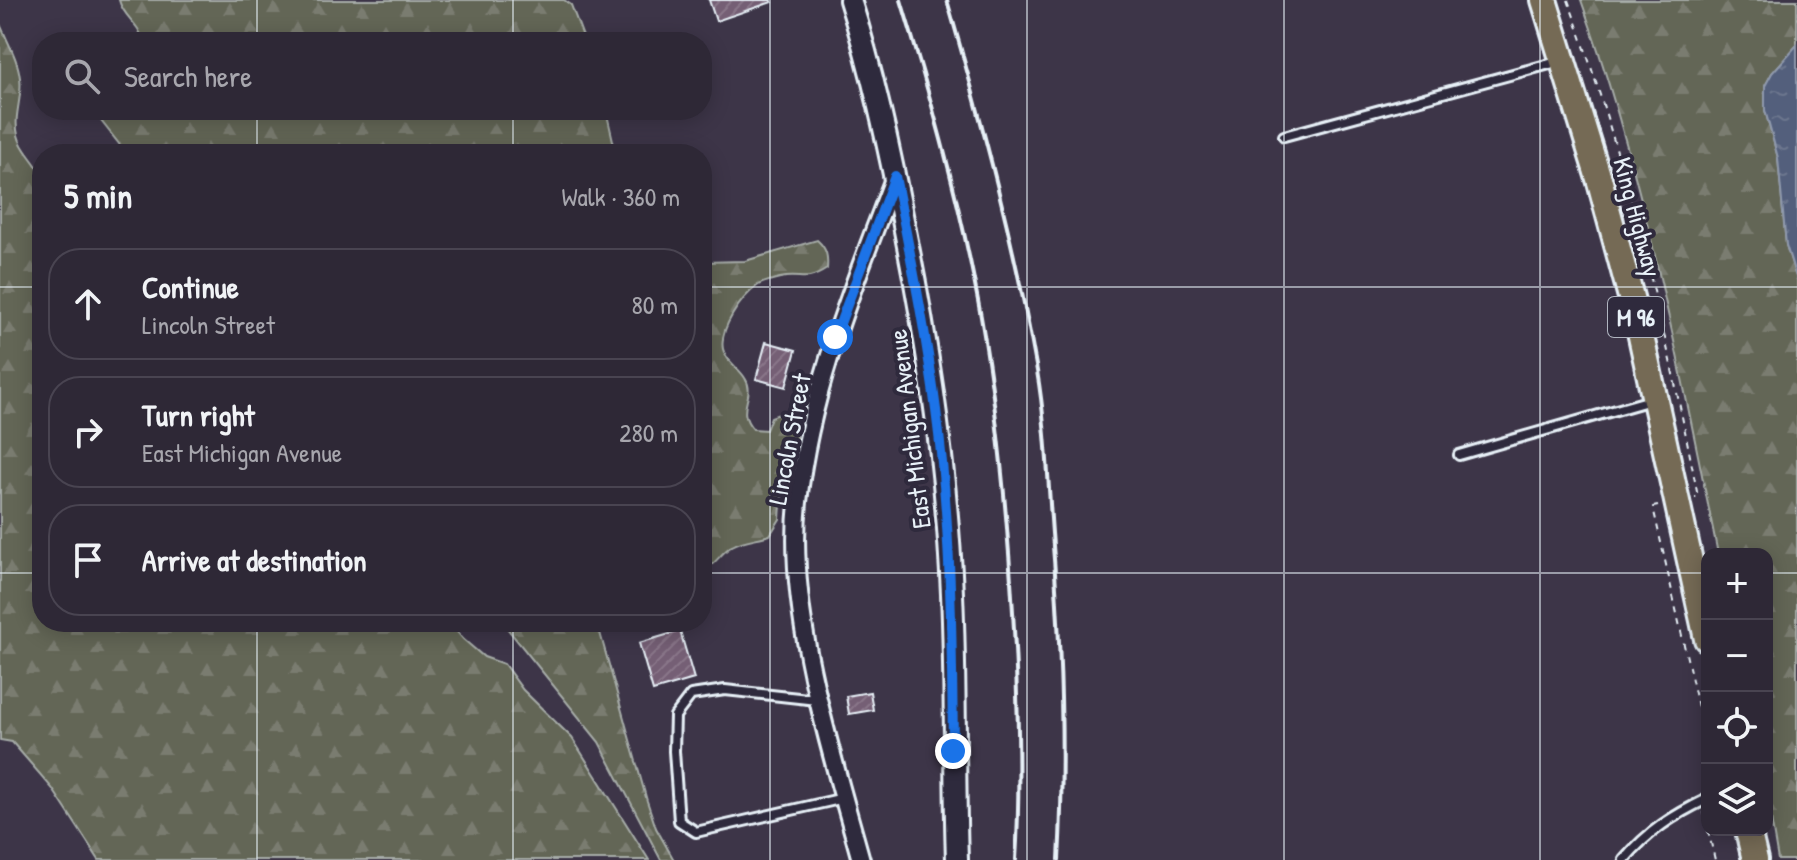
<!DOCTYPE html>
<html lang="en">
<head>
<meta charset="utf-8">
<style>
  body { margin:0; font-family:"Patrick Hand",sans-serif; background:#36303e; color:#f1f3f6 }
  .controls { position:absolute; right:24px; bottom:24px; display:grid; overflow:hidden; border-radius:16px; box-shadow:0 4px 20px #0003 }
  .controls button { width:72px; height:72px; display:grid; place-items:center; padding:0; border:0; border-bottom:2px solid #494451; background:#2e2836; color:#f1f3f6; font:40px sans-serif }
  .stop { position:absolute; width:24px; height:24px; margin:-18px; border:6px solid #1a73e8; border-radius:50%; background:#fff }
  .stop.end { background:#1a73e8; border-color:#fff; box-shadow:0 2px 8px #0008 }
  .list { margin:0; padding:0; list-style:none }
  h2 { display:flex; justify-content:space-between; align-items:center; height:104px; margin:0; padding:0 32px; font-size:34px }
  h2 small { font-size:26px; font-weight:400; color:#a7a6ad }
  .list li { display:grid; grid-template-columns:52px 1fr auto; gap:24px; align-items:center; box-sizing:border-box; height:112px; margin:0 16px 16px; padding:0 16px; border:2px solid #494451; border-radius:32px }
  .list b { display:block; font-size:30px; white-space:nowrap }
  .list p { margin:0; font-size:26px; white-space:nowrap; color:#a7a6ad }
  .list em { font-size:26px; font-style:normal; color:#a7a6ad }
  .icon { flex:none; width:44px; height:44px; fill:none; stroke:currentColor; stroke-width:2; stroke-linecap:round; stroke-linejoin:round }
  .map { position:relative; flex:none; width:1797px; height:860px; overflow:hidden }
  .search { position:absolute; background:#2e2836; box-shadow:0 4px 20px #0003; left:32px; top:32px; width:680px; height:88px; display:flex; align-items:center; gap:20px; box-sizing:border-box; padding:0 28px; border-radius:32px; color:#a7a6ad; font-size:30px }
  .panel { position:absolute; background:#2e2836; box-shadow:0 4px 20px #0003; left:32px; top:144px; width:680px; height:488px; border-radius:32px }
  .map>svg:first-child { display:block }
  .forest { fill:url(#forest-firs); stroke:#a6aca8; stroke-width:2 }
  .water { fill:url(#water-ripples); stroke:#8f99ad; stroke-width:2 }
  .building { fill:url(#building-hatch); stroke:#e8f1f8; stroke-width:2 }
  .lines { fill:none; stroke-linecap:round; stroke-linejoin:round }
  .service-casing { stroke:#e8f1f8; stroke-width:14 }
  .minor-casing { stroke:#e8f1f8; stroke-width:22 }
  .tertiary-casing { stroke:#e8f1f8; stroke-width:26 }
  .primary-casing { stroke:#e8f1f8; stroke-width:30 }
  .path { stroke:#e8f1f8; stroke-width:2; stroke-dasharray:6 6; stroke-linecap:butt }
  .service { stroke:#2f2a3d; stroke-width:8 }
  .minor { stroke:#2f2a3d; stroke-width:16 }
  .tertiary { stroke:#2f2a3d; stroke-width:20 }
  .primary { stroke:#756a55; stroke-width:24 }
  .rail { stroke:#e8f1f8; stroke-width:4 }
  .route { stroke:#1a73e8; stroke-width:10 }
  .grid { fill:none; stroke:#e8f1f8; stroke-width:2; stroke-opacity:0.55 }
  .labels { text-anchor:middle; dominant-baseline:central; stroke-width:8; stroke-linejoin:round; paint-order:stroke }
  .shield { fill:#2f2a3d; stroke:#b0b5c0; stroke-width:2 }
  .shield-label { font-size:24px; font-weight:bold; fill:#e8f1f8 }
  .street-label { font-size:26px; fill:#e8f1f8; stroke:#2f2a3d }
</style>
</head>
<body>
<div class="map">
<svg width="1797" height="860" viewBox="0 0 1797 860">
  <defs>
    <pattern id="forest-firs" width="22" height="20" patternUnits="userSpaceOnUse" patternTransform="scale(2)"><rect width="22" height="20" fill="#646657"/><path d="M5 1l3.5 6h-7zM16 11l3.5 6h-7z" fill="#7a7c70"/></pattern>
    <pattern id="water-ripples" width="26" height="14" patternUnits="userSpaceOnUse" patternTransform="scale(2)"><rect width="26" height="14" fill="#535f7b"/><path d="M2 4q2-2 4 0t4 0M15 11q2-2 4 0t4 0" fill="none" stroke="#6c768e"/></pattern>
    <pattern id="building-hatch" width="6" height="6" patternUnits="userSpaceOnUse" patternTransform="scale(2)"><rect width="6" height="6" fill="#755f75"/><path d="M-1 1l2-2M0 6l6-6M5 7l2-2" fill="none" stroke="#897689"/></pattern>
  </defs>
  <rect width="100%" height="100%" fill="#3d3548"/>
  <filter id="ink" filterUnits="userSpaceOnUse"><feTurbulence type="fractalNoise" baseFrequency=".0125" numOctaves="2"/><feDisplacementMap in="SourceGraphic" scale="16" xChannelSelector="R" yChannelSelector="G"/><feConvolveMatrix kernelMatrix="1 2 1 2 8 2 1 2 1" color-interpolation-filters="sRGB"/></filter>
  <g filter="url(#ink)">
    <path class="forest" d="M119,0H564L571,5L585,42H143C141,25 123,17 119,0Z
      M1581,0H1797V45L1772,73L1765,86V110L1778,158L1786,245L1797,280V860H1778L1767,796V554H1718C1680,368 1645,179 1581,0Z
      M0,24C7,41 18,59 20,78C23,97 13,116 18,135C22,153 39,162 42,179V622H449L463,639L484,657L504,664L523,690L572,738L649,860H99L52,788L12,742L0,740Z
      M97,110H606L616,154H127L98,117Z
      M817,240C827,249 828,256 827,269C804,284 802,273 780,278C773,280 762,282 757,286C741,298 719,329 723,349C725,360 739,368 745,378C757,397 734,408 753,429L766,430L771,417L779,414L789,415L798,442L794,463L782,490L780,519L770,535C758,539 744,539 732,546C721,552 715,566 702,571V262L745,261Z
      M502,622H597L647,801L656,828L674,860H661L599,742Z"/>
    <path class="water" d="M1797,45V280L1786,245L1778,158L1765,110V86L1772,73Z"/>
    <path class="building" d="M709,0H771L772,2L716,21Z
      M766,342L796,350L786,387L756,379Z
      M680,631L694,679L653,691L639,643Z
      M870,692L873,710L849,714L846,696Z"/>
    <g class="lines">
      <g class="service-casing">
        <path id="service" d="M1284,136L1561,61
          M1459,455L1651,400
          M817,700L725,690L691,695L675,716L674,751L679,821L696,832L844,798
          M1624,860C1648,831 1674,815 1707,799"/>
      </g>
      <g class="minor-casing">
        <path id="minor" d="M861,860C832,754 786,612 798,502C810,389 855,282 895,176"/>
      </g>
      <g class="tertiary-casing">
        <path id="tertiary" d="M850,0C875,79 892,160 907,241C930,357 947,475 952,594C956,683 954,771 957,860"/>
      </g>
      <g class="primary-casing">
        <path id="primary" d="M1544,0L1600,182L1639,327L1707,639
          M1748,830L1755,860"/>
      </g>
      <path class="path" d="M1568,0C1626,161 1666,329 1698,497H1695
        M1658,506L1653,507L1707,747
        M1704,811L1707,826
        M1708,830L1715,860"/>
      <use href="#service" class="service"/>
      <use href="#minor" class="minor"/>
      <use href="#tertiary" class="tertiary"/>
      <use href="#primary" class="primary"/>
      <path class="rail" d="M901,0C933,104 962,210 981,317C998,414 1007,513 1013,612C1018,694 1021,778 1016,860
        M947,0C982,122 1015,246 1037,371C1046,424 1048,479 1052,533C1061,643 1065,750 1059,860"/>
    </g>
  </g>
  <g class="lines" filter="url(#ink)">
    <path class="route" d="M835,337L895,176C910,254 926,331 936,410C951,523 952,637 953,751"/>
  </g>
  <path class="grid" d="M257,0V42M513,0V42M770,0V860M1027,0V860M1284,0V860M1540,0V860M257,110V154M513,110V154M0,287H42M702,287H1797M0,573H42M702,573H1707M1767,573H1797M257,622V860M513,622V860"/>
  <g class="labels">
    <rect class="shield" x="1608" y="297" width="56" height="40" rx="6"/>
    <g class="shield-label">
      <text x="1636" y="317">M 96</text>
    </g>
    <g class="street-label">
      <text transform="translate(1638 217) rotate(75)">King Highway</text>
      <text transform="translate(909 429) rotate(-97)">East Michigan Avenue</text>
      <text transform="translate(789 439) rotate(-79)">Lincoln Street</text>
    </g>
  </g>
</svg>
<div class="controls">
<button>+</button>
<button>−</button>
<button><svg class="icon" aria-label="locate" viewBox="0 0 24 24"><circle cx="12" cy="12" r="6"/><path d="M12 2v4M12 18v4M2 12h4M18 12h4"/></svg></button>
<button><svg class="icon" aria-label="layers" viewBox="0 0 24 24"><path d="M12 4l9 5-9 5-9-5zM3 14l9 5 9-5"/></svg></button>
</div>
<div class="stop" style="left:835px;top:337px"></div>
<div class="stop end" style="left:953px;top:751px"></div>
<div class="search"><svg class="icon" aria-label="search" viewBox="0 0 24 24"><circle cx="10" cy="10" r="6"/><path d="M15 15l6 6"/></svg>Search here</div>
<section class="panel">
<h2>5 min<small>Walk · 360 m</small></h2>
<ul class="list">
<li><svg class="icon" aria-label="ahead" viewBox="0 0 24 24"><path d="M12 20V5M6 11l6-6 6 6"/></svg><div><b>Continue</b><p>Lincoln Street</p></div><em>80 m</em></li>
<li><svg class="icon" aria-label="right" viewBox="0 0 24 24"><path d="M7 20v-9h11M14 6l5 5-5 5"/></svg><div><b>Turn right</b><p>East Michigan Avenue</p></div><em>280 m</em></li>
<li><svg class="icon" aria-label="arrive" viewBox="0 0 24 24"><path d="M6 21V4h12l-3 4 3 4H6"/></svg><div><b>Arrive at destination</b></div></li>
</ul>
</section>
</div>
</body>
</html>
